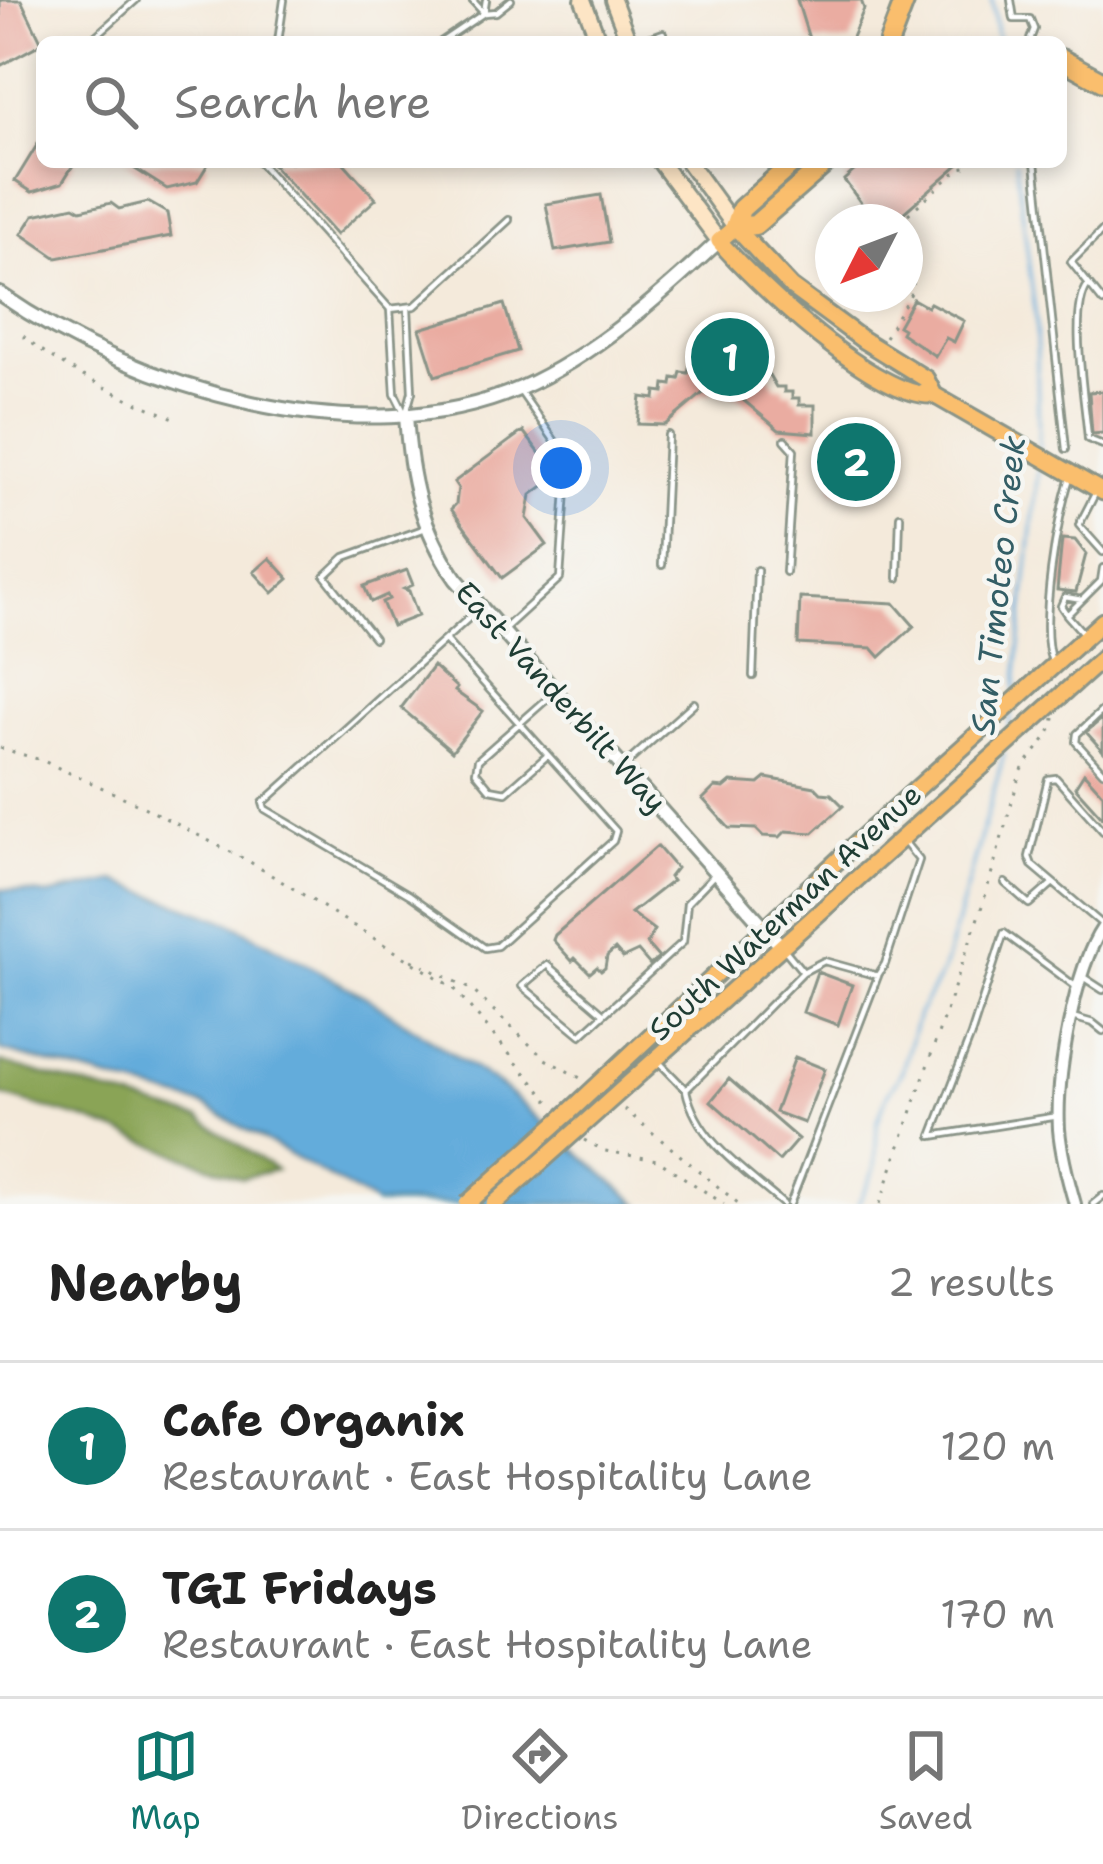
<!DOCTYPE html>
<html lang="en">
<head>
<meta charset="utf-8">
<style>
  body { margin:0; font-family:"Shantell Sans",sans-serif; background:#f2f2f2; color:#222 }
  .compass { position:absolute; left:815px; top:204px; width:108px; height:108px; border-radius:50%; background:#fff; box-shadow:0 6px 18px #0003; rotate:228deg }
  .you { position:absolute; left:561px; top:468px; width:42px; height:42px; margin:-30px; border:9px solid #fff; border-radius:50%; background:#1a73e8; box-shadow:0 0 0 18px #1a73e833 }
  .badge { display:grid; place-items:center; width:78px; height:78px; border-radius:50%; background:#0f766e; color:#fff; font-size:39px; font-weight:700 }
  .pin { position:absolute; translate:-50% -50%; border:6px solid #fff; box-shadow:0 3px 12px #0006 }
  .list { margin:0; padding:0; list-style:none }
  h2 { display:flex; justify-content:space-between; align-items:center; height:156px; margin:0; padding:0 48px; font-size:51px }
  h2 small { font-size:39px; font-weight:400; color:#767676 }
  .list li { display:grid; grid-template-columns:78px 1fr auto; gap:36px; align-items:center; box-sizing:border-box; height:168px; padding:0 48px; border-top:3px solid #e0e0e0 }
  .list b { display:block; font-size:45px; white-space:nowrap }
  .list p { margin:0; font-size:39px; white-space:nowrap; color:#767676 }
  .list em { font-size:39px; font-style:normal; color:#767676 }
  .icon { flex:none; width:66px; height:66px; fill:none; stroke:currentColor; stroke-width:2; stroke-linecap:round; stroke-linejoin:round }
  .map { position:relative; flex:none; width:1103px; height:1204px; overflow:hidden }
  .search { position:absolute; background:#fff; box-shadow:0 6px 18px #0003; left:36px; right:36px; top:36px; height:132px; display:flex; align-items:center; gap:30px; box-sizing:border-box; padding:0 42px; border-radius:18px; color:#767676; font-size:45px }
  .sheet { height:492px; background:#fff }
  nav { display:flex; justify-content:space-around; align-items:center; box-sizing:border-box; height:168px; border-top:3px solid #e0e0e0; background:#fff; font-size:33px; color:#767676 }
  nav a { display:grid; justify-items:center; gap:6px }
  nav .on { color:#0f766e }
  .map>svg:first-child { display:block }
  .forest { fill:#8aa456; stroke:#547045; stroke-width:3 }
  .water { fill:#63acdb; stroke:#417488; stroke-width:3 }
  .lines { fill:none; stroke-linecap:round; stroke-linejoin:round }
  .stream { stroke:#63acdb; stroke-width:3 }
  .building { fill:#eaaca1 }
  .service-casing { stroke:#8a9488; stroke-width:10 }
  .minor-casing { stroke:#8a9488; stroke-width:16 }
  .tertiary-casing { stroke:#8a9488; stroke-width:18 }
  .secondary-casing { stroke:#8a9488; stroke-width:20 }
  .primary-casing { stroke:#8a9488; stroke-width:21 }
  .motorway-casing { stroke:#8a9488; stroke-width:24 }
  .path { stroke:#8a9488; stroke-width:3; stroke-dasharray:3 9; stroke-linecap:butt }
  .service { stroke:#fff; stroke-width:4.5 }
  .minor { stroke:#fff; stroke-width:10 }
  .tertiary { stroke:#fff; stroke-width:12 }
  .secondary { stroke:#fde5c5; stroke-width:14 }
  .primary { stroke:#fabe6d; stroke-width:15 }
  .motorway { stroke:#fabe6d; stroke-width:18 }
  .primary-bridge-casing { stroke:#8a9488; stroke-width:21; stroke-linecap:butt }
  .primary-bridge { stroke:#fabe6d; stroke-width:15 }
  .labels { text-anchor:middle; dominant-baseline:central; stroke-width:9; stroke-linejoin:round; paint-order:stroke }
  .street-label { font-size:30px; fill:#1f3d34; stroke:#f6f6f2 }
  .water-label { font-size:33px; font-style:italic; fill:#335e66; stroke:#f6f6f2 }
</style>
</head>
<body>
<div class="map">
<svg width="1103" height="1204" viewBox="0 0 1103 1204">
  <rect width="100%" height="100%" fill="#f6f6f2"/>
  <filter id="ink" filterUnits="userSpaceOnUse"><feTurbulence type="fractalNoise" baseFrequency=".00833" numOctaves="2"/><feDisplacementMap in="SourceGraphic" scale="24" xChannelSelector="R" yChannelSelector="G"/><feConvolveMatrix kernelMatrix="1 2 1 2 8 2 1 2 1" color-interpolation-filters="sRGB"/></filter>
  <filter id="wash" filterUnits="userSpaceOnUse"><feTurbulence type="fractalNoise" baseFrequency=".004" numOctaves="4" result="noise"/><feDisplacementMap in="SourceGraphic" scale="48" xChannelSelector="R" yChannelSelector="G"/><feGaussianBlur stdDeviation="2.7" result="paint"/><feColorMatrix in="noise" values="0 0 0 0 0 0 0 0 0 0 0 0 0 0 0 0 0 1.4 0 .05"/><feComposite in="paint" operator="in"/></filter>
  <g filter="url(#wash)">
    <rect width="100%" height="100%" fill="#f4eadb"/>
    <path class="forest" d="M0,1062L200,1119L276,1170L241,1178L84,1119L0,1095Z"/>
    <path class="water" d="M115,881L233,924L366,997L502,1087L639,1204H376L203,1105L0,1050V889L48,895Z"/>
    <g class="lines">
      <path class="stream" d="M992,0L998,42
        M1016,162L1036,320L1039,447
        M1015,691L1039,462
        M1008,733L1011,713
        M858,1204L875,1168L877,1123L886,1097L902,1071L918,1014L943,971L1004,754"/>
    </g>
    <g id="blocks">
      <path class="building" d="M0,0H21L42,43L0,66Z
        M797,0H861L864,9L850,42H810Z
        M42,137V162H75L62,183L32,192L15,181Z
        M124,162H204L208,164L197,182L167,189Z
        M276,162H343L376,199L336,235L273,165Z
        M864,162H955L958,165L893,222H875L844,180Z
        M601,195L609,242L555,251L546,204Z
        M148,202L167,213L171,236L57,258L22,234L34,215L74,206L81,210L111,203L119,209Z
        M913,299L927,307L930,303L964,321L954,342L946,338L935,356L901,333L903,329L898,326Z
        M504,304L518,351L435,376L420,329Z
        M705,350H713L711,393H703L665,425L638,424L641,397L655,399L656,391L664,392L665,384L672,385L673,378L679,379L681,372L688,373L690,365H696L697,357H705Z
        M724,353H739V359L746,358V364H754L753,369L769,375L776,387H784V392H792V398H799V405H815V433L779,430L736,394L722,393Z
        M1103,391V433L1092,434L1089,392Z
        M523,431L557,476L531,495L527,518L547,545L502,578L451,509L456,504L458,488L454,482Z
        M836,431L879,434L875,493L833,490Z
        M1062,539L1075,540L1086,554L1076,592L1057,590Z
        M270,558L289,579L273,593L254,572Z
        M407,570L413,585L404,589L409,591L418,616L392,626L382,602L389,599L387,595L371,602L364,586Z
        M800,598L894,603L914,626L880,657L872,648L798,644Z
        M433,666L457,688L455,691L483,711L452,751L401,708Z
        M1103,718V751L1086,732Z
        M1084,773L1103,794V818L1075,787Z
        M766,778L815,787L821,793L831,794L843,806L813,833L786,831L780,837L763,836L756,829L729,828L703,799L715,787L724,788L731,782L759,784Z
        M657,846L676,868L669,877L672,881L631,913L654,930L647,944L659,958L650,965L638,951L623,958L615,949L607,956L605,968L601,971L597,967L590,973L575,958L572,961L553,940L555,935Z
        M817,972L852,985L838,1025L803,1012Z
        M795,1057L825,1069L804,1123L775,1112Z
        M729,1079L798,1139L779,1161L711,1101Z"/>
    </g>
  </g>
  <g filter="url(#ink)">
    <use href="#blocks" fill-opacity="0" stroke="#8a9488" stroke-width="3"/>
    <g class="lines">
      <g class="service-casing">
        <path id="service" d="M472,0L484,13
          M1011,0L1014,19H1030L1034,29L1029,42
          M484,13L486,0
          M89,42L136,0
          M278,42L284,0
          M441,42L484,13L496,12L511,0
          M638,42L663,33
          M259,162L390,309L415,306L509,220
          M1035,162L1066,449
          M1103,230L1071,262L1103,302
          M1088,285C1068,310 1086,405 1088,439L1103,445
          M390,309L395,394L405,414
          M407,410L412,392L408,308
          M785,440L794,450L786,572
          M1095,494L1079,525L1103,552
          M662,565L668,435
          M898,578L900,516
          M1067,615L1061,606L1065,597L1082,600
          M503,630L560,578L568,460L522,394
          M1082,632L1067,615L1101,581L1103,568
          M374,638L325,576L345,557L426,528
          M446,641L616,831L613,841L497,946L485,948L410,895L265,809L263,803L480,608
          M1052,661C1038,629 1058,512 1070,478
          M753,676L757,570
          M1103,710L1077,734L1076,742L1103,772
          M548,755L506,792L490,789L476,772L478,760L555,692
          M627,763L694,703
          M1103,831L1056,778L1048,779L1029,857L1032,865L1103,925
          M1005,883L1029,904L1053,883
          M785,950L803,972
          M878,975L885,964L919,860L905,843
          M1083,977L1103,990
          M604,1014L547,965L522,986L581,1035L683,942L687,903L713,876
          M1072,1017L1093,1023L1103,1031
          M661,1064L686,1090
          M1059,1116L932,1136L971,1035L1004,933L1075,986
          M783,1204C745,1171 697,1141 686,1090L803,972L824,961L878,976L790,1204
          M1093,1204L1103,1196"/>
      </g>
      <g class="minor-casing">
        <path id="minor" d="M1075,1204C1068,1180 1061,1154 1059,1129C1056,1077 1074,970 1103,927"/>
      </g>
      <g class="tertiary-casing">
        <path id="tertiary" d="M0,294C137,389 359,458 521,388C595,355 660,296 719,241
          M406,415C410,477 420,527 456,579L781,946"/>
      </g>
      <g class="secondary-casing">
        <path id="secondary" d="M583,0L599,42
          M613,0L629,42
          M660,162L719,241
          M688,162L735,227"/>
      </g>
      <g class="primary-casing">
        <path id="primary" d="M934,395L926,379L863,340L791,287L735,227L719,241C756,284 877,399 934,395L1103,492
          M566,1115L851,848L1103,621
          M578,1129L1103,658"/>
      </g>
      <g class="motorway-casing">
        <path id="motorway" d="M889,42L905,0
          M1061,59L1103,82
          M794,162L741,209L735,227L755,225L827,162"/>
      </g>
      <path class="path" d="M899,222L960,168L966,167
        M23,336C68,373 121,396 174,418
        M885,337L914,288L911,274
        M0,748L41,760L134,802L250,862L453,987L553,1106
        M412,960L471,989L545,1059L584,1080
        M624,1109L739,1204
        M584,1140L605,1151L657,1160L724,1204
        M880,1204L984,900L1019,777C1027,755 1052,740 1054,718"/>
      <use href="#service" class="service"/>
      <use href="#minor" class="minor"/>
      <use href="#tertiary" class="tertiary"/>
      <use href="#secondary" class="secondary"/>
      <use href="#primary" class="primary"/>
      <use href="#motorway" class="motorway"/>
      <g class="primary-bridge-casing">
        <path id="primary-bridge" d="M467,1204L566,1115
          M494,1204L578,1129"/>
      </g>
      <use href="#primary-bridge" class="primary-bridge"/>
    </g>
  </g>
  <g class="labels">
    <g class="street-label">
      <text transform="translate(561 697) rotate(48)">East Vanderbilt Way</text>
      <text transform="translate(785 912) rotate(-43)">South Waterman Avenue</text>
    </g>
    <g class="water-label">
      <text transform="translate(998 585) rotate(-84)">San Timoteo Creek</text>
    </g>
  </g>
</svg>
<svg class="compass" viewBox="-18 -18 36 36"><path d="M0-13l5 13h-10z" fill="#e53935"/><path d="M0 13l5-13h-10z" fill="#767676"/></svg>
<div class="you"></div>
<div class="pin badge" style="left:730px;top:357px">1</div>
<div class="pin badge" style="left:856px;top:462px">2</div>
<div class="search"><svg class="icon" aria-label="search" viewBox="0 0 24 24"><circle cx="10" cy="10" r="6"/><path d="M15 15l6 6"/></svg>Search here</div>
</div>
<section class="sheet">
<h2>Nearby<small>2 results</small></h2>
<ul class="list">
<li><span class="badge">1</span><div><b>Cafe Organix</b><p>Restaurant · East Hospitality Lane</p></div><em>120 m</em></li>
<li><span class="badge">2</span><div><b>TGI Fridays</b><p>Restaurant · East Hospitality Lane</p></div><em>170 m</em></li>
</ul>
</section>
<nav>
<a class="on"><svg class="icon" aria-label="map" viewBox="0 0 24 24"><path d="M3 6l6-2 6 2 6-2v14l-6 2-6-2-6 2zM9 4v14M15 6v14"/></svg>Map</a>
<a><svg class="icon" aria-label="directions" viewBox="0 0 24 24"><path d="M12 3l9 9-9 9-9-9zM9 14v-3h6M13 9l2 2-2 2"/></svg>Directions</a>
<a><svg class="icon" aria-label="saved" viewBox="0 0 24 24"><path d="M7 4h10v16l-5-4-5 4z"/></svg>Saved</a>
</nav>
</body>
</html>
